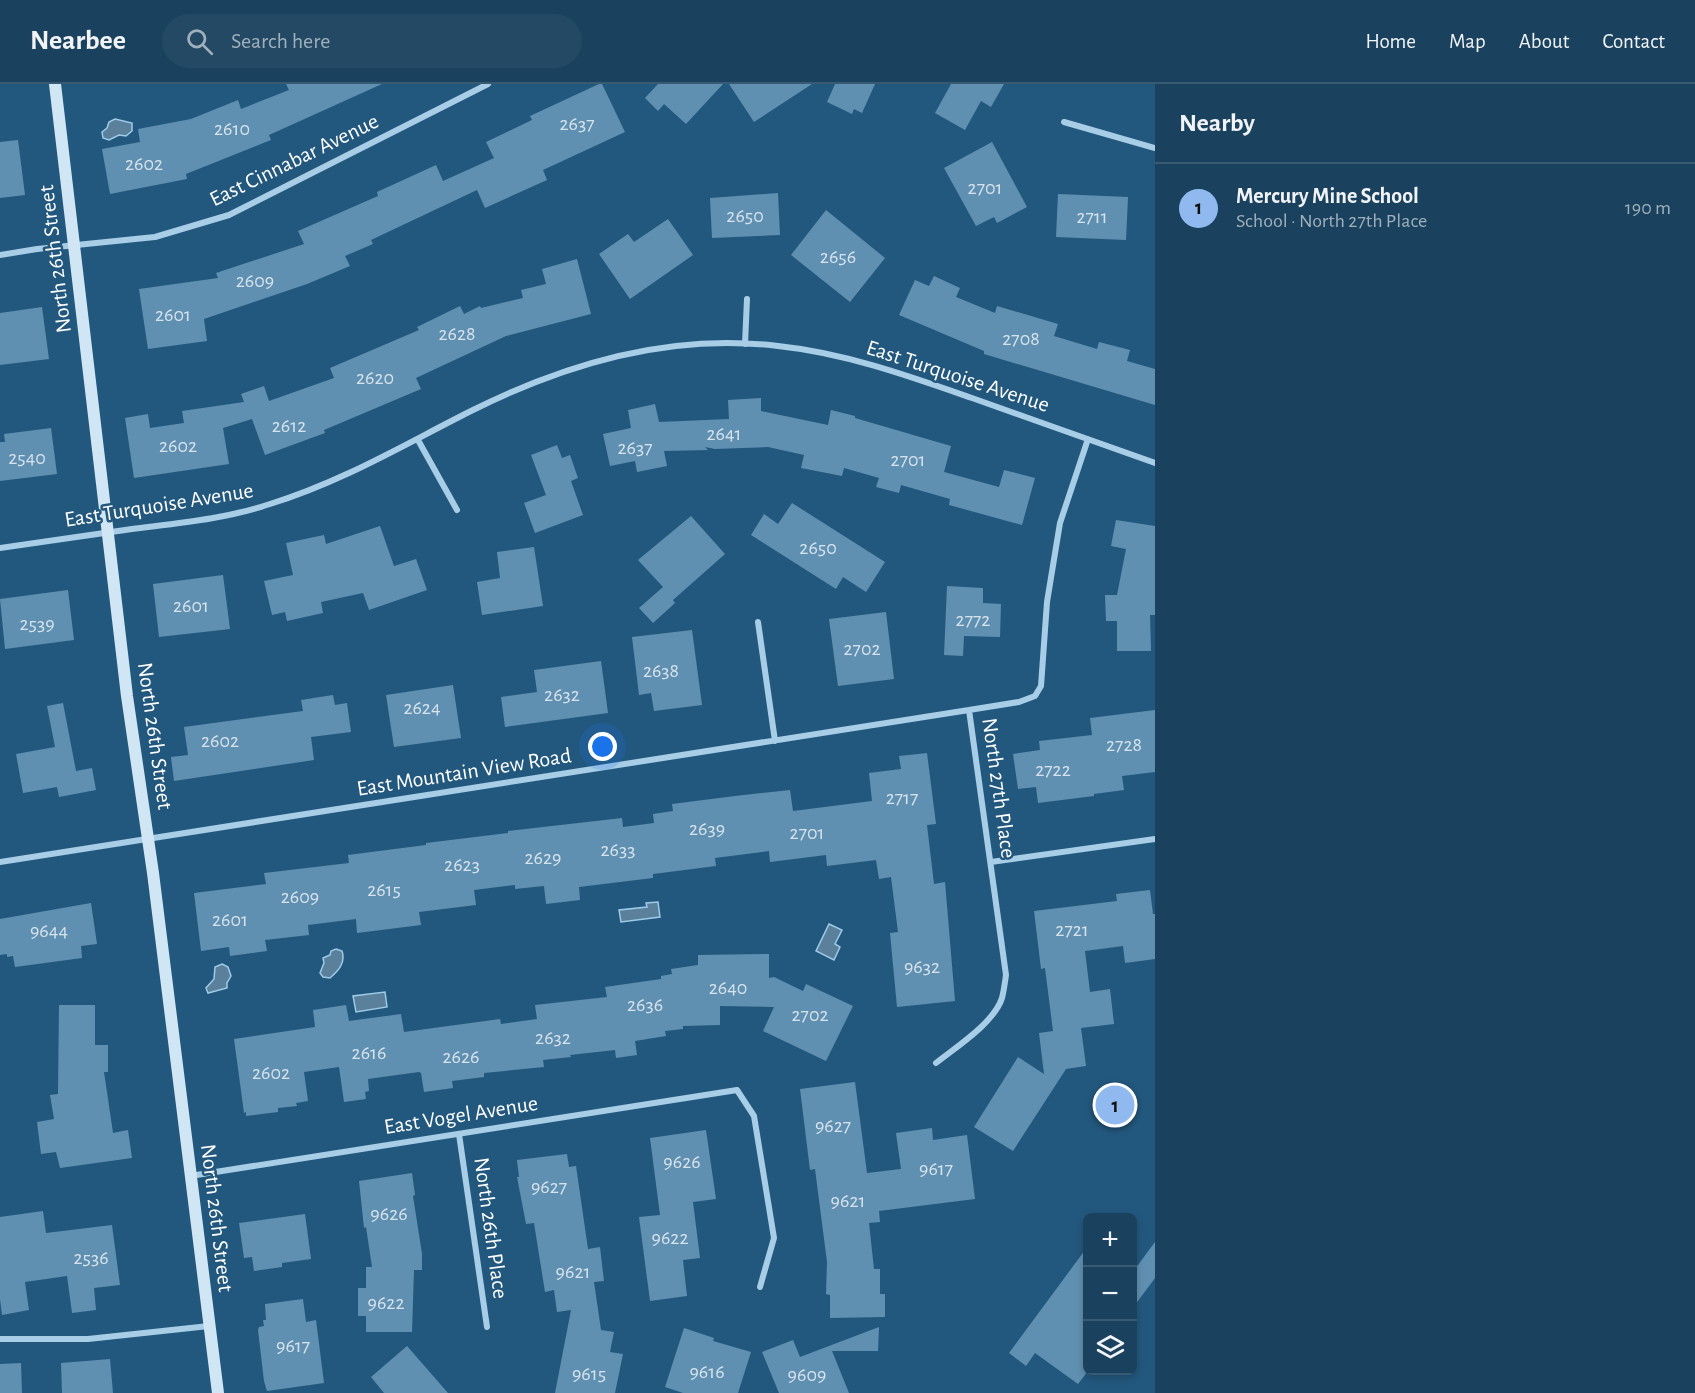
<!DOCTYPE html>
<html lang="en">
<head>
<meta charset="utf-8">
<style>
  body { margin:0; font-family:"Alegreya Sans",sans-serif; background:#234964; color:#f1f3f6 }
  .controls { position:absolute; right:18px; bottom:18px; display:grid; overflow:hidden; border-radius:9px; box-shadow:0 3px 9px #0003 }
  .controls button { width:54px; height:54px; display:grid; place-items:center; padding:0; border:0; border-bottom:2px solid #385b73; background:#1a425e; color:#f1f3f6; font:30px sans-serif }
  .you { position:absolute; left:603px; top:663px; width:21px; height:21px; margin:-15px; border:4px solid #fff; border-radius:50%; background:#1a73e8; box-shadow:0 0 0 9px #1a73e833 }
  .badge { display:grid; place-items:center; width:39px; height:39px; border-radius:50%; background:#90b9f0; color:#111; font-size:20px; font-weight:700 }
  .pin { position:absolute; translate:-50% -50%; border:3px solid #fff; box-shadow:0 2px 6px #0006 }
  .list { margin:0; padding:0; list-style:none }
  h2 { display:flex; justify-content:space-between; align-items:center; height:78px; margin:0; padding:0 24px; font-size:26px }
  h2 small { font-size:20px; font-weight:400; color:#9fb0bc }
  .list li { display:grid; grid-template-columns:39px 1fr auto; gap:18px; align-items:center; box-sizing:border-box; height:90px; padding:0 24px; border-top:2px solid #385b73 }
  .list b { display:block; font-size:22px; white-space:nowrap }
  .list p { margin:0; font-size:20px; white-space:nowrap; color:#9fb0bc }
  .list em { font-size:20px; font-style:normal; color:#9fb0bc }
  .icon { flex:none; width:33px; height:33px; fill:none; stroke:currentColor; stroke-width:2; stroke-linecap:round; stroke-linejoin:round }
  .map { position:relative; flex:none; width:1155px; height:1309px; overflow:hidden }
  header { display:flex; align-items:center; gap:36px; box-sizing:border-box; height:84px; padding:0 30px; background:#1a425e; border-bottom:2px solid #385b73 }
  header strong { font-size:28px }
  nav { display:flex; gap:33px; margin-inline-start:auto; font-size:21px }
  .search { width:420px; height:54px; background:#234964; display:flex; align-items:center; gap:15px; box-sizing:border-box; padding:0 21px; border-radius:33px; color:#9fb0bc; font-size:22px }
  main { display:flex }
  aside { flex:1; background:#1a425e }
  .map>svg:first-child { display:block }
  .water { fill:#5a809b; stroke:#9ccae7; stroke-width:1.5 }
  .building { fill:#6090b1 }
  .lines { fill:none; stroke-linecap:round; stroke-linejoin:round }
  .street { stroke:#a8cde6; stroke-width:6 }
  .secondary { stroke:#d1e6f5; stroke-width:12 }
  .labels { text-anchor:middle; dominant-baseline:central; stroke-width:5; stroke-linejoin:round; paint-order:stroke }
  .number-label { font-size:20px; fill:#d7e3ec }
  .street-label { font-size:22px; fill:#fff; stroke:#23587e }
</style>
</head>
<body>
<header>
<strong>Nearbee</strong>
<div class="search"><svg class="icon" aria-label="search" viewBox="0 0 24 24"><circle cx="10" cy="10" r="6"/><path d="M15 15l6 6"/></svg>Search here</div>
<nav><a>Home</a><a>Map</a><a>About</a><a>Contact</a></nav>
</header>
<main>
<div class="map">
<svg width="1155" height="1309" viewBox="0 0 1155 1309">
  <rect width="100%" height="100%" fill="#23587e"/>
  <path class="water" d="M115,35L132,39V47L126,52L119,51L109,56L103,54L102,48L107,44L109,38Z
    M658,818L660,833L621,838L619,826L647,823L646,819Z
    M829,840L842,846L835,860L840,863L834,876L816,867Z
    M336,865L342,867C346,879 338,887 330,894L323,893L320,889L324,879L323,874L330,871L331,867Z
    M222,880L228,883L231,892L227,899V904L208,909L206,904L214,895L215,883Z
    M385,908L387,923L356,928L353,912Z"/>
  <path class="building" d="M286,0H382L269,51L271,56L186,90L187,95L110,110L102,65L140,58L138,45L191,35L238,16L241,25L289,6Z
    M599,0H602L625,48L543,86L547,96L485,124L477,106L371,156L373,160L345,172L350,182L307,200L204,235L207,257L148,265L139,205L218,194L216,189L304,160L298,147L378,112L377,108L436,81L443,97L494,74L486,58L532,36L530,32Z
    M658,0H723L686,40L664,20L658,27L645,14Z
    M729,0H812L754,38Z
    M835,0H875L862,29L854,25L852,30L827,18Z
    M951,0H1004L991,23L981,17L965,46L935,29Z
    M18,56L25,111L0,114V58Z
    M992,58L1027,123L997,139L994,133L976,142L944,84Z
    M778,109L780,151L712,154L710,114Z
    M1058,110L1128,113L1126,156L1056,153Z
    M826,126L885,174L850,218L791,171Z
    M668,135L693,171L630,215L599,170L628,150L634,158Z
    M577,175L591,230L506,252L416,294L421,305L324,346L325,349L265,371L252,335L223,344L229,380L134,394L125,334L148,330L150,344L184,339L182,327L244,318L241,310L264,302L269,317L334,294L330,284L419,246L417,243L460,222L464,230L480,222L481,224L523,214L521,206L546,200L542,185Z
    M934,192L960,204L956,213L995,229L997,222L1058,240L1054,252L1097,265L1099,258L1130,266L1127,277L1155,285V321L984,270V267L899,231L915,196L929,202Z
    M42,223L49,275L0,281V229Z
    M761,314V327L828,341L831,326L855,332V334L951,362L944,388L999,403L1004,386L1035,394L1022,441L949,421L950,415L901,401L899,409L876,403L879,394L844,384L842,392L801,384L804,371L768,363L715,365L705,363L708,366L664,367L667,382L637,388L635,377L610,382L603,350L631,344L628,326L655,320L659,338L729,335L728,316Z
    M51,344L57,390L0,397V358H5L4,350Z
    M557,361L562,374L570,371L578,394L571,397L583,431L535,449L524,419L546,411L531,371Z
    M792,419L885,478L866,508L843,493L836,505L751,451L764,430L778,440Z
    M691,432L725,470L673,516L675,519L653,539L639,524L663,503L638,476Z
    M1116,436L1155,442V531H1150L1151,567H1117V537H1106L1105,511H1117L1126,465L1111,462Z
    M380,442L394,482L416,475L427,506L369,526L363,509L321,518L323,529L287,537L285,528L272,531L264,497L293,491L286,459L324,451L326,460Z
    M534,463L543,522L482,531L477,498L500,494L497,468Z
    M223,491L230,545L159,553L153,500Z
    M947,502L983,504V519L1001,520L1000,553L964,552L963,572L944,571Z
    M68,506L74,556L5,565L0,515Z
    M886,528L894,595L838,602L829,535Z
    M692,546L702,621L654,627L651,609L639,611L632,553Z
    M601,577L608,629L505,643L501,613L537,608L534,586Z
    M453,601L461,654L394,663L386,611Z
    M333,611L335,621L347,619L351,648L311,653L314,676L174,697L171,673L188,671L184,643L303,627L301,616Z
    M63,619L76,687L92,684L96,706L59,713L57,703L23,709L16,670L55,663L47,622Z
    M1155,626V688L1122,692L1124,706L1094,710V712L1038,719L1036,703L1018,705L1013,670L1040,666L1039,657L1092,651L1090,634Z
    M927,669L936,740L927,741L934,800L945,798L955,917L897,923L890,849L898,848L891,793L879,795L876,776L827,782L826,771L770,778L769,767L715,774L716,782L653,790V794L579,803L580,816L546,820L544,802L515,805V801L474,806L476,821L419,828L421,841L357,849L356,835L308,841L309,851L265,856L267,867L230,872L229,863L201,867L194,809L266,800L264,789L349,779L348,771L426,761V759L508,749V747L622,734L623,743L654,739L653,730L673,727L672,720L735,712L790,706L793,727L872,717L869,689L901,685L899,672Z
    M1150,806L1153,830H1155V875L1125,879L1123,862L1085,867L1090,908L1110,905L1114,940L1081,944L1086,982L1066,985L1013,1067L974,1043L1018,973L1044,990L1039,949L1053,947L1045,884L1041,885L1034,827L1117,817L1116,810Z
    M91,819L97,860L81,862L82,874L15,883L13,872L7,873V870L0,871V835Z
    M769,870V894L774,893L803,907L806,900L853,922L826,977L763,947L774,923L720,922V941L683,942V945L665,947L666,952L635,957L637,971L616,974L615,966L570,971L571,973L543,976L544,983L484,989V993L452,997L453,1004L424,1008L421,989L419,988L368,995L369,1007L365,1008L366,1015L344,1018L339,983L304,988L308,1017L296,1019L297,1022L278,1024V1028L246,1032V1028L244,1029L234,955L315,943L313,926L346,921L349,937L401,930L404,948L500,935L501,940L537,935L535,921L607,913L605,903L661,895V892L672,890L671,885L698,881V871Z
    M59,921H95V961H108V988H104L113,1049L128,1046L132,1074L60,1084L56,1068L41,1070L37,1038L54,1035L50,1011L58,1010Z
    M855,998L867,1089L901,1085L896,1049L932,1044L933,1056L967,1051L975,1115L879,1127L880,1138L869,1139L874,1185H880V1210H885V1233L830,1234V1211L826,1210L827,1178L815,1085L810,1086L800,1005Z
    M706,1046L716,1115L693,1118L700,1174L683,1176L687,1212L650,1217L639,1133L660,1131L650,1054Z
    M567,1070L569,1083L576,1082L588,1165L600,1163L604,1197L594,1198L601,1246L614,1248L610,1268L623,1270L615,1309H555L571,1226L557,1228L554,1206L545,1208L534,1139L526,1140L517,1093H519L517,1076Z
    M412,1089L415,1111L413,1112L422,1170V1186H414L412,1248H366V1232H358V1204H366V1183H372L366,1143L364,1144L359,1097Z
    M43,1127L46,1149L112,1141L120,1201L94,1204L96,1226L72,1229L67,1192L25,1198L29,1226L2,1231L0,1215V1133Z
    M305,1130L311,1175L282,1179V1183L254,1187L252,1173L244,1174L239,1139Z
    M1155,1158V1194L1132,1225V1189Z
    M1088,1162V1287L1078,1300L1035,1269L1026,1282L1009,1269Z
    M303,1215L306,1238L316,1236L324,1299L267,1307L264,1297L258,1246L259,1243L264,1242L263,1236H266L265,1220Z
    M879,1243L878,1267H832L849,1309H779L762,1268L793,1256L800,1273Z
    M684,1244L714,1254L713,1257L751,1268L738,1309H683L665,1303Z
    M407,1262L448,1309H384L371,1293Z
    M110,1275L113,1309H62L61,1279Z
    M21,1279L22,1309H0V1280Z"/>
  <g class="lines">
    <path class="street" d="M1064,38L1155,64
      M0,171L37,165L155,153L229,131L488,0
      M745,260L747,215
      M418,356L457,426
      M0,464C44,458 88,451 132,445C179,439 225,435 270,420C344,397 405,360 473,326C567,279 673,249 778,262C845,269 909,292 972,314C1033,336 1094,357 1155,379
      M758,538L775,657
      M0,778L969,626
      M991,778L1155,755
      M936,979C956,963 994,939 1002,914C1004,906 1005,898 1006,891L969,626L1019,618L1035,612L1041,602L1047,518L1060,439L1088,355
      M459,1050L487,1243
      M190,1092L737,1006L754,1032L774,1154L760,1203
      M0,1255H88L209,1242"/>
    <path class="secondary" d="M55,0L127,612L153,789L218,1309"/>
  </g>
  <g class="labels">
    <g class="number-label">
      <text x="577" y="40">2637</text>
      <text x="232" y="45">2610</text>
      <text x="144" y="80">2602</text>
      <text x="985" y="104">2701</text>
      <text x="745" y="132">2650</text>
      <text x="1092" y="133">2711</text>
      <text x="838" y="173">2656</text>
      <text x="255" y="197">2609</text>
      <text x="173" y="231">2601</text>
      <text x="457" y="250">2628</text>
      <text x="1021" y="255">2708</text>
      <text x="375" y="294">2620</text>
      <text x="289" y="342">2612</text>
      <text x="724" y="350">2641</text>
      <text x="178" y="362">2602</text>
      <text x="635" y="364">2637</text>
      <text x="27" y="374">2540</text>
      <text x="908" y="376">2701</text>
      <text x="818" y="464">2650</text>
      <text x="191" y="522">2601</text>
      <text x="973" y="536">2772</text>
      <text x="37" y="540">2539</text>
      <text x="862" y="565">2702</text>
      <text x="661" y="587">2638</text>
      <text x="562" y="611">2632</text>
      <text x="422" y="624">2624</text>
      <text x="220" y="657">2602</text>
      <text x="1124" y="661">2728</text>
      <text x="1053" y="686">2722</text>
      <text x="902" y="714">2717</text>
      <text x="707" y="745">2639</text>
      <text x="807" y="749">2701</text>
      <text x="618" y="766">2633</text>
      <text x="543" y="774">2629</text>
      <text x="462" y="781">2623</text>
      <text x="384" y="806">2615</text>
      <text x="300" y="813">2609</text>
      <text x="230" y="836">2601</text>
      <text x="1072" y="846">2721</text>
      <text x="49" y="847">9644</text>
      <text x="922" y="883">9632</text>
      <text x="728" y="904">2640</text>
      <text x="645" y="921">2636</text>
      <text x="810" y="931">2702</text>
      <text x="553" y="954">2632</text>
      <text x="369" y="969">2616</text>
      <text x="461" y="973">2626</text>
      <text x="271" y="989">2602</text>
      <text x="833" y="1042">9627</text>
      <text x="682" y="1078">9626</text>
      <text x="936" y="1085">9617</text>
      <text x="549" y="1103">9627</text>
      <text x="848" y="1117">9621</text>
      <text x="389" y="1130">9626</text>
      <text x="670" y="1154">9622</text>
      <text x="91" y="1174">2536</text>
      <text x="573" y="1188">9621</text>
      <text x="386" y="1219">9622</text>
      <text x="293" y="1262">9617</text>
      <text x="707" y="1288">9616</text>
      <text x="589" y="1290">9615</text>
      <text x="807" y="1291">9609</text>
    </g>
    <g class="street-label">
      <text transform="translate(294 76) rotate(-26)">East Cinnabar Avenue</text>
      <text transform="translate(55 175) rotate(-97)">North 26th Street</text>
      <text transform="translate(958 292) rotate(18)">East Turquoise Avenue</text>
      <text transform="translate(159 421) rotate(-9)">East Turquoise Avenue</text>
      <text transform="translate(155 652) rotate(82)">North 26th Street</text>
      <text transform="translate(464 688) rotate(-9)">East Mountain View Road</text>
      <text transform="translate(999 704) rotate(82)">North 27th Place</text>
      <text transform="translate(461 1031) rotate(-9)">East Vogel Avenue</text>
      <text transform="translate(217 1134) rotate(83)">North 26th Street</text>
      <text transform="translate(491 1144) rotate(82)">North 26th Place</text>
    </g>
  </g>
</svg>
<div class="controls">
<button>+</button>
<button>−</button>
<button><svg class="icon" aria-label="layers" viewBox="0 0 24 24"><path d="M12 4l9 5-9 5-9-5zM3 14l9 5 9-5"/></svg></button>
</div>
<div class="you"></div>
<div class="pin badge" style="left:1115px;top:1021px">1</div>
</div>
<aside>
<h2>Nearby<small></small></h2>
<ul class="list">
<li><span class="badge">1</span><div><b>Mercury Mine School</b><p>School · North 27th Place</p></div><em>190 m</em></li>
</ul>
</aside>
</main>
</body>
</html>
